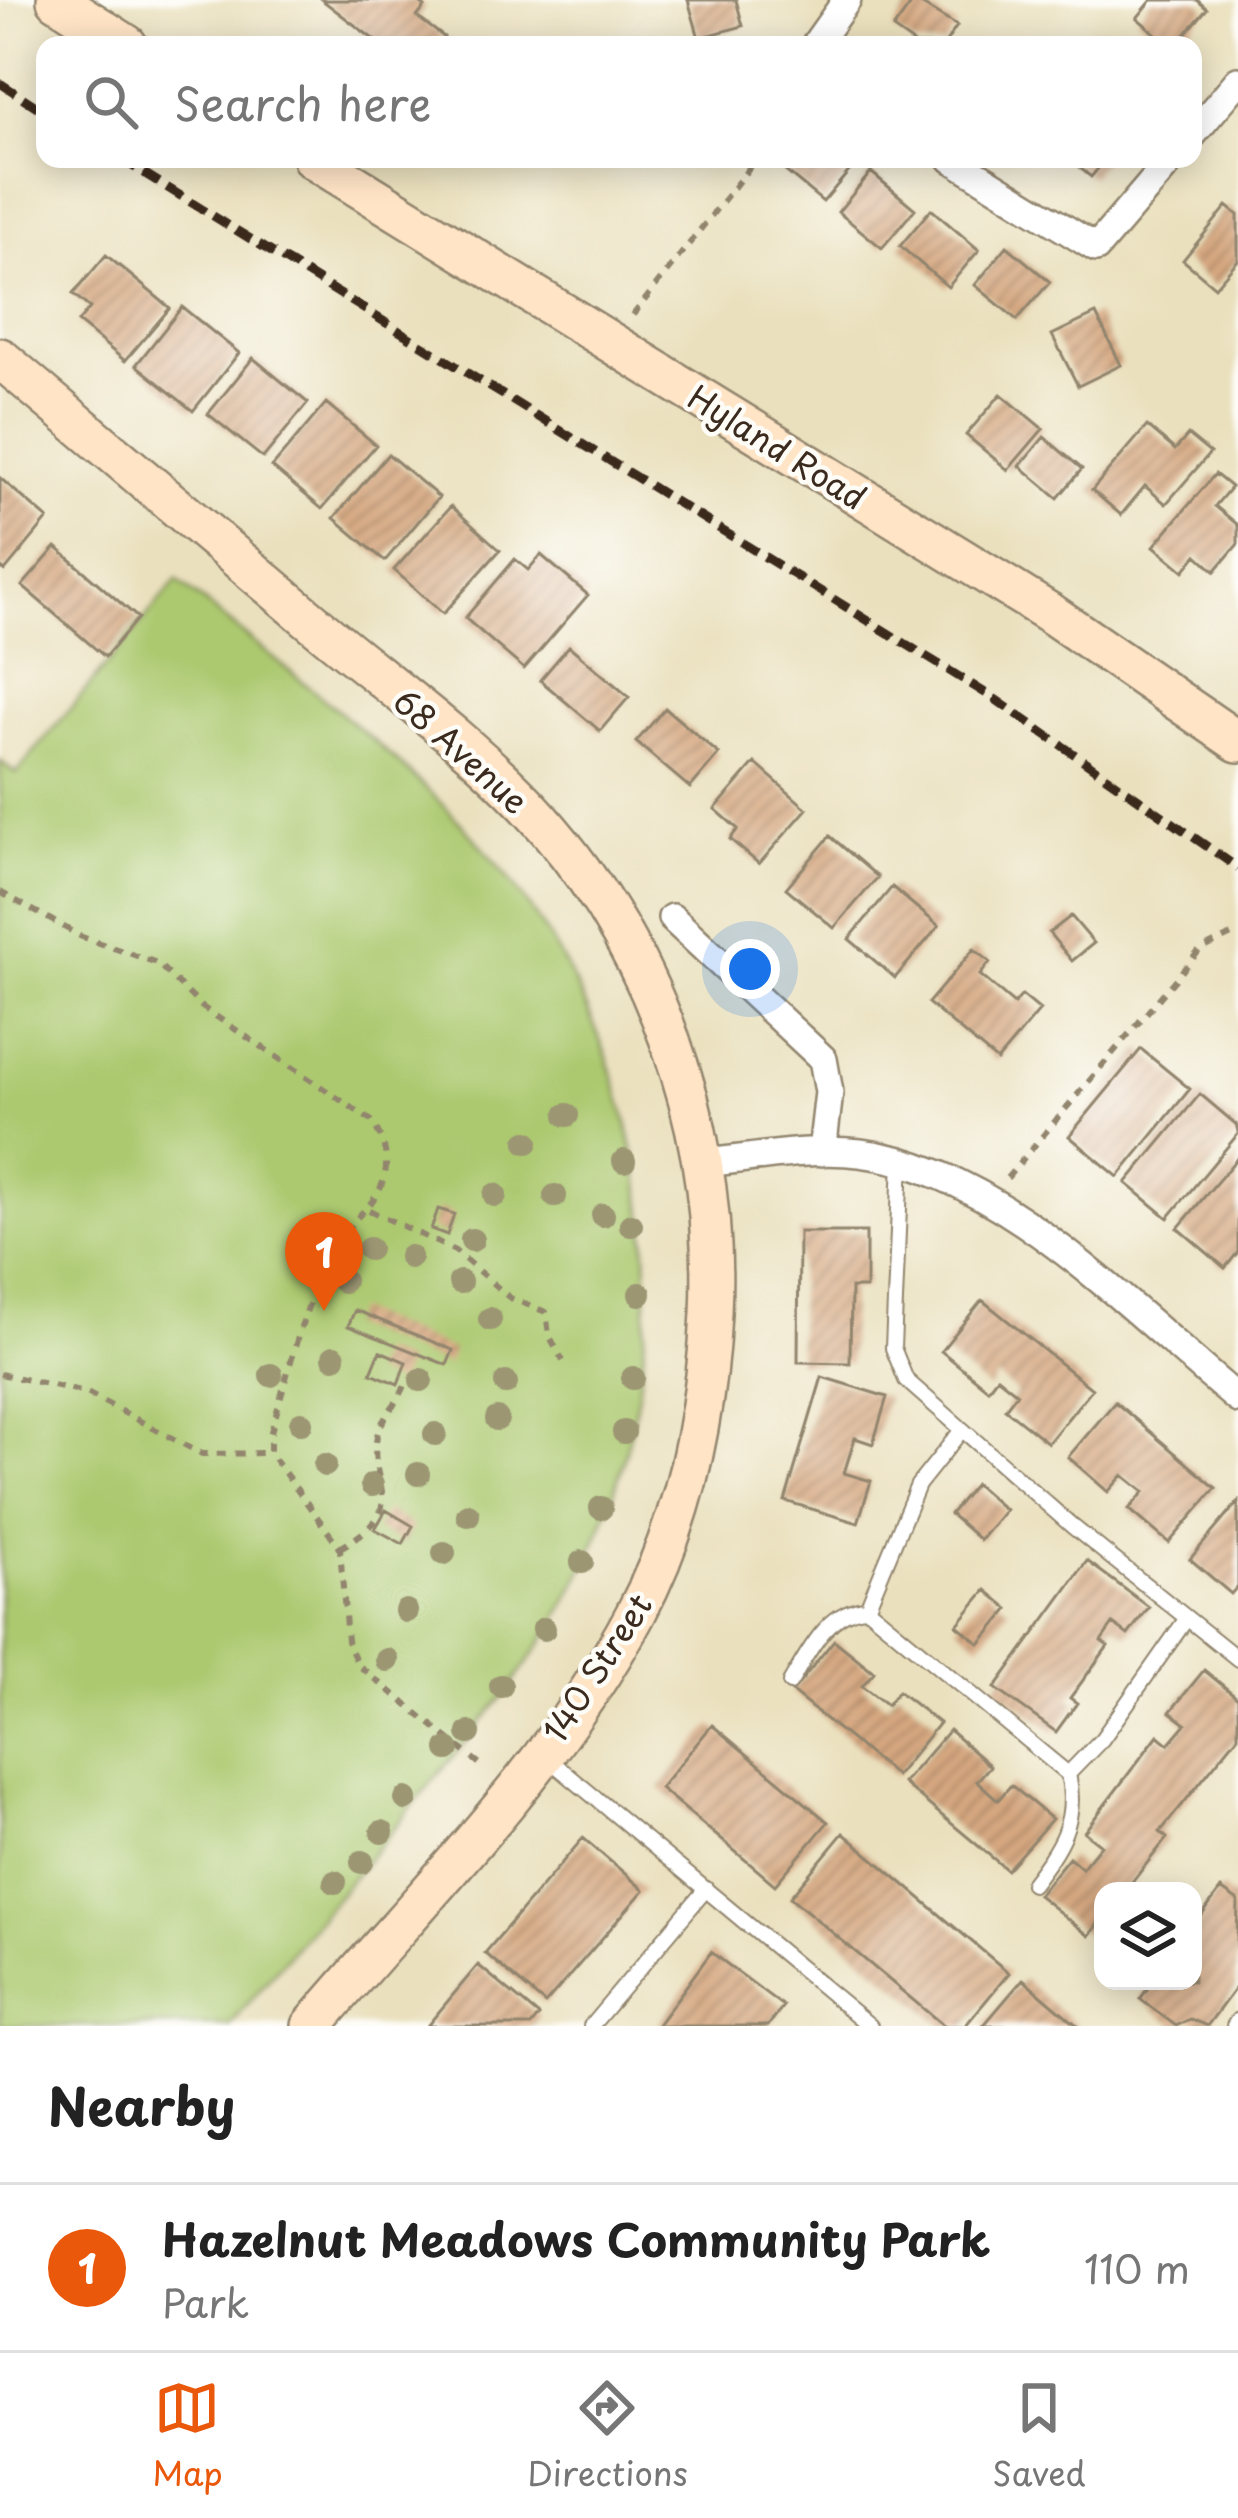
<!DOCTYPE html>
<html lang="en">
<head>
<meta charset="utf-8">
<style>
  body { margin:0; font-family:"Playpen Sans",sans-serif; background:#f2f2f2; color:#222 }
  .controls { position:absolute; right:36px; bottom:36px; display:grid; overflow:hidden; border-radius:24px; box-shadow:0 6px 30px #0003 }
  .controls button { width:108px; height:108px; display:grid; place-items:center; padding:0; border:0; border-bottom:3px solid #e0e0e0; background:#fff; color:#222; font:60px sans-serif }
  .you { position:absolute; left:750px; top:969px; width:42px; height:42px; margin:-30px; border:9px solid #fff; border-radius:50%; background:#1a73e8; box-shadow:0 0 0 18px #1a73e833 }
  .badge { display:grid; place-items:center; width:78px; height:78px; border-radius:50%; background:#ea580c; color:#fff; font-size:39px; font-weight:700 }
  .pin { position:absolute; translate:-50% -99px; filter:drop-shadow(0 3px 6px #0008) }
  .pin::after { content:''; position:absolute; top:63px; width:42px; height:36px; background:inherit; clip-path:polygon(0 0,100% 0,50% 100%) }
  .list { margin:0; padding:0; list-style:none }
  h2 { display:flex; justify-content:space-between; align-items:center; height:156px; margin:0; padding:0 48px; font-size:51px }
  h2 small { font-size:39px; font-weight:400; color:#767676 }
  .list li { display:grid; grid-template-columns:78px 1fr auto; gap:36px; align-items:center; box-sizing:border-box; height:168px; padding:0 48px; border-top:3px solid #e0e0e0 }
  .list b { display:block; font-size:45px; white-space:nowrap }
  .list p { margin:0; font-size:39px; white-space:nowrap; color:#767676 }
  .list em { font-size:39px; font-style:normal; color:#767676 }
  .icon { flex:none; width:66px; height:66px; fill:none; stroke:currentColor; stroke-width:2; stroke-linecap:round; stroke-linejoin:round }
  .map { position:relative; flex:none; width:1238px; height:2026px; overflow:hidden }
  .search { position:absolute; background:#fff; box-shadow:0 6px 30px #0003; left:36px; right:36px; top:36px; height:132px; display:flex; align-items:center; gap:30px; box-sizing:border-box; padding:0 42px; border-radius:24px; color:#767676; font-size:45px }
  .sheet { height:324px; background:#fff }
  nav { display:flex; justify-content:space-around; align-items:center; box-sizing:border-box; height:168px; border-top:3px solid #e0e0e0; background:#fff; font-size:33px; color:#767676 }
  nav a { display:grid; justify-items:center; gap:6px }
  nav .on { color:#ea580c }
  .map>svg:first-child { display:block }
  .park { fill:#acc96f; stroke:#747a46; stroke-width:3 }
  .building { fill:url(#building-hatch) }
  .lines { fill:none; stroke-linecap:round; stroke-linejoin:round }
  .lane-casing { stroke:#92856e; stroke-width:18 }
  .street-casing { stroke:#92856e; stroke-width:32 }
  .secondary-casing { stroke:#92856e; stroke-width:44 }
  .path { stroke:#92856e; stroke-width:6; stroke-dasharray:9 9; stroke-linecap:butt }
  .lane { stroke:#fff; stroke-width:14 }
  .street { stroke:#fff; stroke-width:27 }
  .secondary { stroke:#ffe4c6; stroke-width:39 }
  .rail { stroke:#3b2a1e; stroke-width:9; stroke-dasharray:18 9; stroke-linecap:butt }
  .tree { fill:#9c9673 }
  .labels { text-anchor:middle; dominant-baseline:central; stroke-width:9; stroke-linejoin:round; paint-order:stroke }
  .street-label { font-size:33px; fill:#3b2a1e; stroke:#fdfcf7 }
</style>
</head>
<body>
<div class="map">
<svg width="1238" height="2026" viewBox="0 0 1238 2026">
  <defs>
    <pattern id="building-hatch" width="6" height="6" patternUnits="userSpaceOnUse" patternTransform="scale(3)"><rect width="6" height="6" fill="#d5a780"/><path d="M-1 1l2-2M0 6l6-6M5 7l2-2" fill="none" stroke="#ae8868"/></pattern>
  </defs>
  <rect width="100%" height="100%" fill="#fdfcf7"/>
  <filter id="ink" filterUnits="userSpaceOnUse"><feTurbulence type="fractalNoise" baseFrequency=".00833" numOctaves="2"/><feDisplacementMap in="SourceGraphic" scale="24" xChannelSelector="R" yChannelSelector="G"/><feConvolveMatrix kernelMatrix="1 2 1 2 8 2 1 2 1" color-interpolation-filters="sRGB"/></filter>
  <filter id="wash" filterUnits="userSpaceOnUse"><feTurbulence type="fractalNoise" baseFrequency=".004" numOctaves="4" result="noise"/><feDisplacementMap in="SourceGraphic" scale="48" xChannelSelector="R" yChannelSelector="G"/><feGaussianBlur stdDeviation="2.7" result="paint"/><feColorMatrix in="noise" values="0 0 0 0 0 0 0 0 0 0 0 0 0 0 0 0 0 1.4 0 .05"/><feComposite in="paint" operator="in"/></filter>
  <g filter="url(#wash)">
    <rect width="100%" height="100%" fill="#eae0bd"/>
    <path class="park" d="M177,580C282,668 408,757 495,862C669,1071 696,1371 563,1608C526,1674 474,1731 426,1789C361,1868 295,1947 230,2026H0V761L16,774Z"/>
    <g id="blocks">
      <path class="building" d="M322,0H416L425,7L417,17L444,37L438,45H381Z
        M688,0H736L743,26L699,38Z
        M914,0L957,26L944,45H916L893,29Z
        M1152,0H1197L1207,9L1176,45H1169L1137,18Z
        M783,159H839L851,169L823,202L778,165Z
        M1069,159H1106L1091,177Z
        M871,172L915,209L882,248L838,212Z
        M1227,206L1238,215V260L1215,287L1183,260Z
        M931,209L979,250L948,287L900,246Z
        M1007,246L1050,282L1017,320L975,285Z
        M106,255L170,308L125,361L78,322L90,308L73,294Z
        M182,307L239,353L193,411L136,365Z
        M1096,314L1121,365L1078,386L1052,335Z
        M253,358L308,403L263,458L208,414Z
        M1001,394L1043,429L1008,470L966,435Z
        M326,403L376,445L322,509L272,467Z
        M1147,426L1175,450L1188,435L1210,453L1166,504L1145,486L1121,515L1092,490Z
        M1044,437L1082,469L1058,498L1020,466Z
        M388,454L439,497L385,561L334,518Z
        M1215,474L1231,487L1215,506L1238,525V544L1215,571L1197,555L1184,571L1154,546Z
        M0,478L48,519L5,571L0,567Z
        M451,506L500,550L443,614L394,570Z
        M56,547L138,618L105,657L22,586Z
        M541,555L588,595L524,669L465,618L515,559L528,570Z
        M569,646L629,697L600,731L540,680Z
        M665,708L719,754L690,788L636,742Z
        M755,763L807,809L759,864L730,839L738,829L715,809Z
        M830,836L878,877L834,928L786,888Z
        M892,887L939,926L895,978L849,939Z
        M1071,916L1094,943L1072,961L1049,933Z
        M974,949L990,962L980,975L1014,1004L1022,995L1040,1010L997,1061L928,1003Z
        M1141,1049L1190,1089L1118,1177L1069,1136Z
        M1200,1094L1238,1126V1134L1168,1218L1126,1183Z
        M1238,1157V1252L1225,1268L1178,1228Z
        M438,1209L454,1214L447,1235L431,1229Z
        M799,1232H866V1288H851L850,1363L798,1362Z
        M982,1300L1092,1389L1048,1443L1005,1409L1017,1393L997,1377L988,1389L941,1351Z
        M355,1310L453,1350L447,1365L348,1326Z
        M380,1351L406,1362L398,1384L371,1373Z
        M822,1377L887,1397L873,1444L855,1438L844,1473L871,1481L858,1523L785,1501Z
        M1115,1402L1216,1488L1169,1543L1129,1509L1144,1492L1123,1475L1108,1492L1068,1457Z
        M975,1484L1005,1510L980,1540L950,1514Z
        M1238,1502V1586L1231,1594L1190,1559Z
        M386,1510L413,1526L403,1544L375,1529Z
        M1087,1561L1149,1607L1128,1635L1113,1624L1101,1641L1108,1646L1070,1698L1077,1703L1056,1732L995,1688Z
        M986,1590L1009,1609L980,1644L957,1625Z
        M834,1640L874,1672L862,1686L887,1705L898,1691L939,1723L896,1776L792,1692Z
        M1204,1670L1238,1698V1736L1160,1832L1167,1838L1125,1891H1103V1918L1089,1936L1038,1895L1069,1857L1082,1868L1101,1845L1084,1832L1158,1735L1169,1744L1186,1724L1170,1712Z
        M712,1725L828,1822L775,1885L660,1788Z
        M949,1730L990,1766L977,1781L998,1800L1011,1785L1052,1819L1007,1870L903,1783Z
        M843,1833L1009,1973L965,2026H944L790,1897Z
        M583,1838L644,1890L545,2004L485,1953Z
        M1221,1889L1238,1901L1236,1987L1207,2026L1190,2019L1176,2026L1140,1999L1153,1981H1193V1927Z
        M711,1952L783,2006L768,2026H657Z
        M478,1965L539,2016L531,2026H427Z
        M1023,1979L1078,2026H983Z"/>
    </g>
  </g>
  <g filter="url(#ink)">
    <use href="#blocks" fill-opacity="0" stroke="#92856e" stroke-width="3"/>
    <g class="lines">
      <g class="lane-casing">
        <path id="lane" d="M901,1161L893,1348L906,1380L1072,1526L1238,1659
          M867,1608L918,1485L961,1431
          M790,1683C808,1653 828,1609 867,1608L1068,1774C1079,1821 1059,1848 1032,1884
          M545,1756L870,2026
          M1068,1774L1102,1739L1187,1618
          M591,2026L706,1889
          M1234,2026L1238,2020"/>
      </g>
      <g class="street-casing">
        <path id="street" d="M815,45L847,0
          M1193,134L1238,81
          M952,159L1096,248L1172,159
          M672,918L823,1059L829,1092L822,1152
          M705,1163C756,1158 810,1147 860,1153C998,1168 1134,1313 1238,1399"/>
      </g>
      <g class="secondary-casing">
        <path id="secondary" d="M57,0L127,45
          M313,159L1053,615L1238,742
          M0,358C107,448 214,538 320,628C389,685 465,740 527,805C654,940 720,1129 711,1313C706,1418 685,1521 635,1615C554,1767 422,1896 312,2026"/>
      </g>
      <path class="path" d="M633,315L756,159
        M0,892L82,937L157,963L202,1007L372,1121C382,1138 389,1154 385,1174C380,1202 358,1212 344,1234C305,1290 290,1370 270,1435V1453L340,1548L347,1641L358,1665L486,1769
        M1007,1178L1200,950L1238,932
        M369,1210L455,1251L510,1298L546,1312L549,1335L563,1361
        M0,1374L85,1392L202,1454L270,1453
        M340,1548C415,1504 366,1489 377,1436C382,1414 403,1400 407,1378"/>
      <use href="#lane" class="lane"/>
      <use href="#street" class="street"/>
      <use href="#secondary" class="secondary"/>
      <path class="rail" d="M0,83L45,112
        M121,159L995,699L1238,868"/>
    </g>
    <g class="tree">
      <circle cx="567" cy="1115" r="12"/>
      <circle cx="527" cy="1142" r="12"/>
      <circle cx="624" cy="1161" r="12"/>
      <circle cx="495" cy="1195" r="12"/>
      <circle cx="555" cy="1196" r="12"/>
      <circle cx="603" cy="1215" r="12"/>
      <circle cx="631" cy="1225" r="12"/>
      <circle cx="472" cy="1240" r="12"/>
      <circle cx="369" cy="1249" r="12"/>
      <circle cx="410" cy="1257" r="12"/>
      <circle cx="343" cy="1281" r="12"/>
      <circle cx="460" cy="1282" r="12"/>
      <circle cx="640" cy="1294" r="12"/>
      <circle cx="490" cy="1319" r="12"/>
      <circle cx="334" cy="1357" r="12"/>
      <circle cx="271" cy="1375" r="12"/>
      <circle cx="633" cy="1378" r="12"/>
      <circle cx="421" cy="1380" r="12"/>
      <circle cx="506" cy="1383" r="12"/>
      <circle cx="497" cy="1419" r="12"/>
      <circle cx="301" cy="1423" r="12"/>
      <circle cx="624" cy="1432" r="12"/>
      <circle cx="435" cy="1434" r="12"/>
      <circle cx="325" cy="1465" r="12"/>
      <circle cx="418" cy="1474" r="12"/>
      <circle cx="372" cy="1485" r="12"/>
      <circle cx="601" cy="1508" r="12"/>
      <circle cx="468" cy="1515" r="12"/>
      <circle cx="444" cy="1553" r="12"/>
      <circle cx="582" cy="1562" r="12"/>
      <circle cx="406" cy="1611" r="12"/>
      <circle cx="544" cy="1629" r="12"/>
      <circle cx="387" cy="1660" r="12"/>
      <circle cx="501" cy="1686" r="12"/>
      <circle cx="469" cy="1733" r="12"/>
      <circle cx="448" cy="1749" r="12"/>
      <circle cx="406" cy="1799" r="12"/>
      <circle cx="382" cy="1832" r="12"/>
      <circle cx="362" cy="1862" r="12"/>
      <circle cx="335" cy="1882" r="12"/>
    </g>
  </g>
  <g class="labels">
    <g class="street-label">
      <text transform="translate(778 446) rotate(32)">Hyland Road</text>
      <text transform="translate(462 750) rotate(42)">68 Avenue</text>
      <text transform="translate(596 1667) rotate(-57)">140 Street</text>
    </g>
  </g>
</svg>
<div class="controls">
<button><svg class="icon" aria-label="layers" viewBox="0 0 24 24"><path d="M12 4l9 5-9 5-9-5zM3 14l9 5 9-5"/></svg></button>
</div>
<div class="you"></div>
<div class="pin badge" style="left:324px;top:1311px">1</div>
<div class="search"><svg class="icon" aria-label="search" viewBox="0 0 24 24"><circle cx="10" cy="10" r="6"/><path d="M15 15l6 6"/></svg>Search here</div>
</div>
<section class="sheet">
<h2>Nearby<small></small></h2>
<ul class="list">
<li><span class="badge">1</span><div><b>Hazelnut Meadows Community Park</b><p>Park</p></div><em>110 m</em></li>
</ul>
</section>
<nav>
<a class="on"><svg class="icon" aria-label="map" viewBox="0 0 24 24"><path d="M3 6l6-2 6 2 6-2v14l-6 2-6-2-6 2zM9 4v14M15 6v14"/></svg>Map</a>
<a><svg class="icon" aria-label="directions" viewBox="0 0 24 24"><path d="M12 3l9 9-9 9-9-9zM9 14v-3h6M13 9l2 2-2 2"/></svg>Directions</a>
<a><svg class="icon" aria-label="saved" viewBox="0 0 24 24"><path d="M7 4h10v16l-5-4-5 4z"/></svg>Saved</a>
</nav>
</body>
</html>
